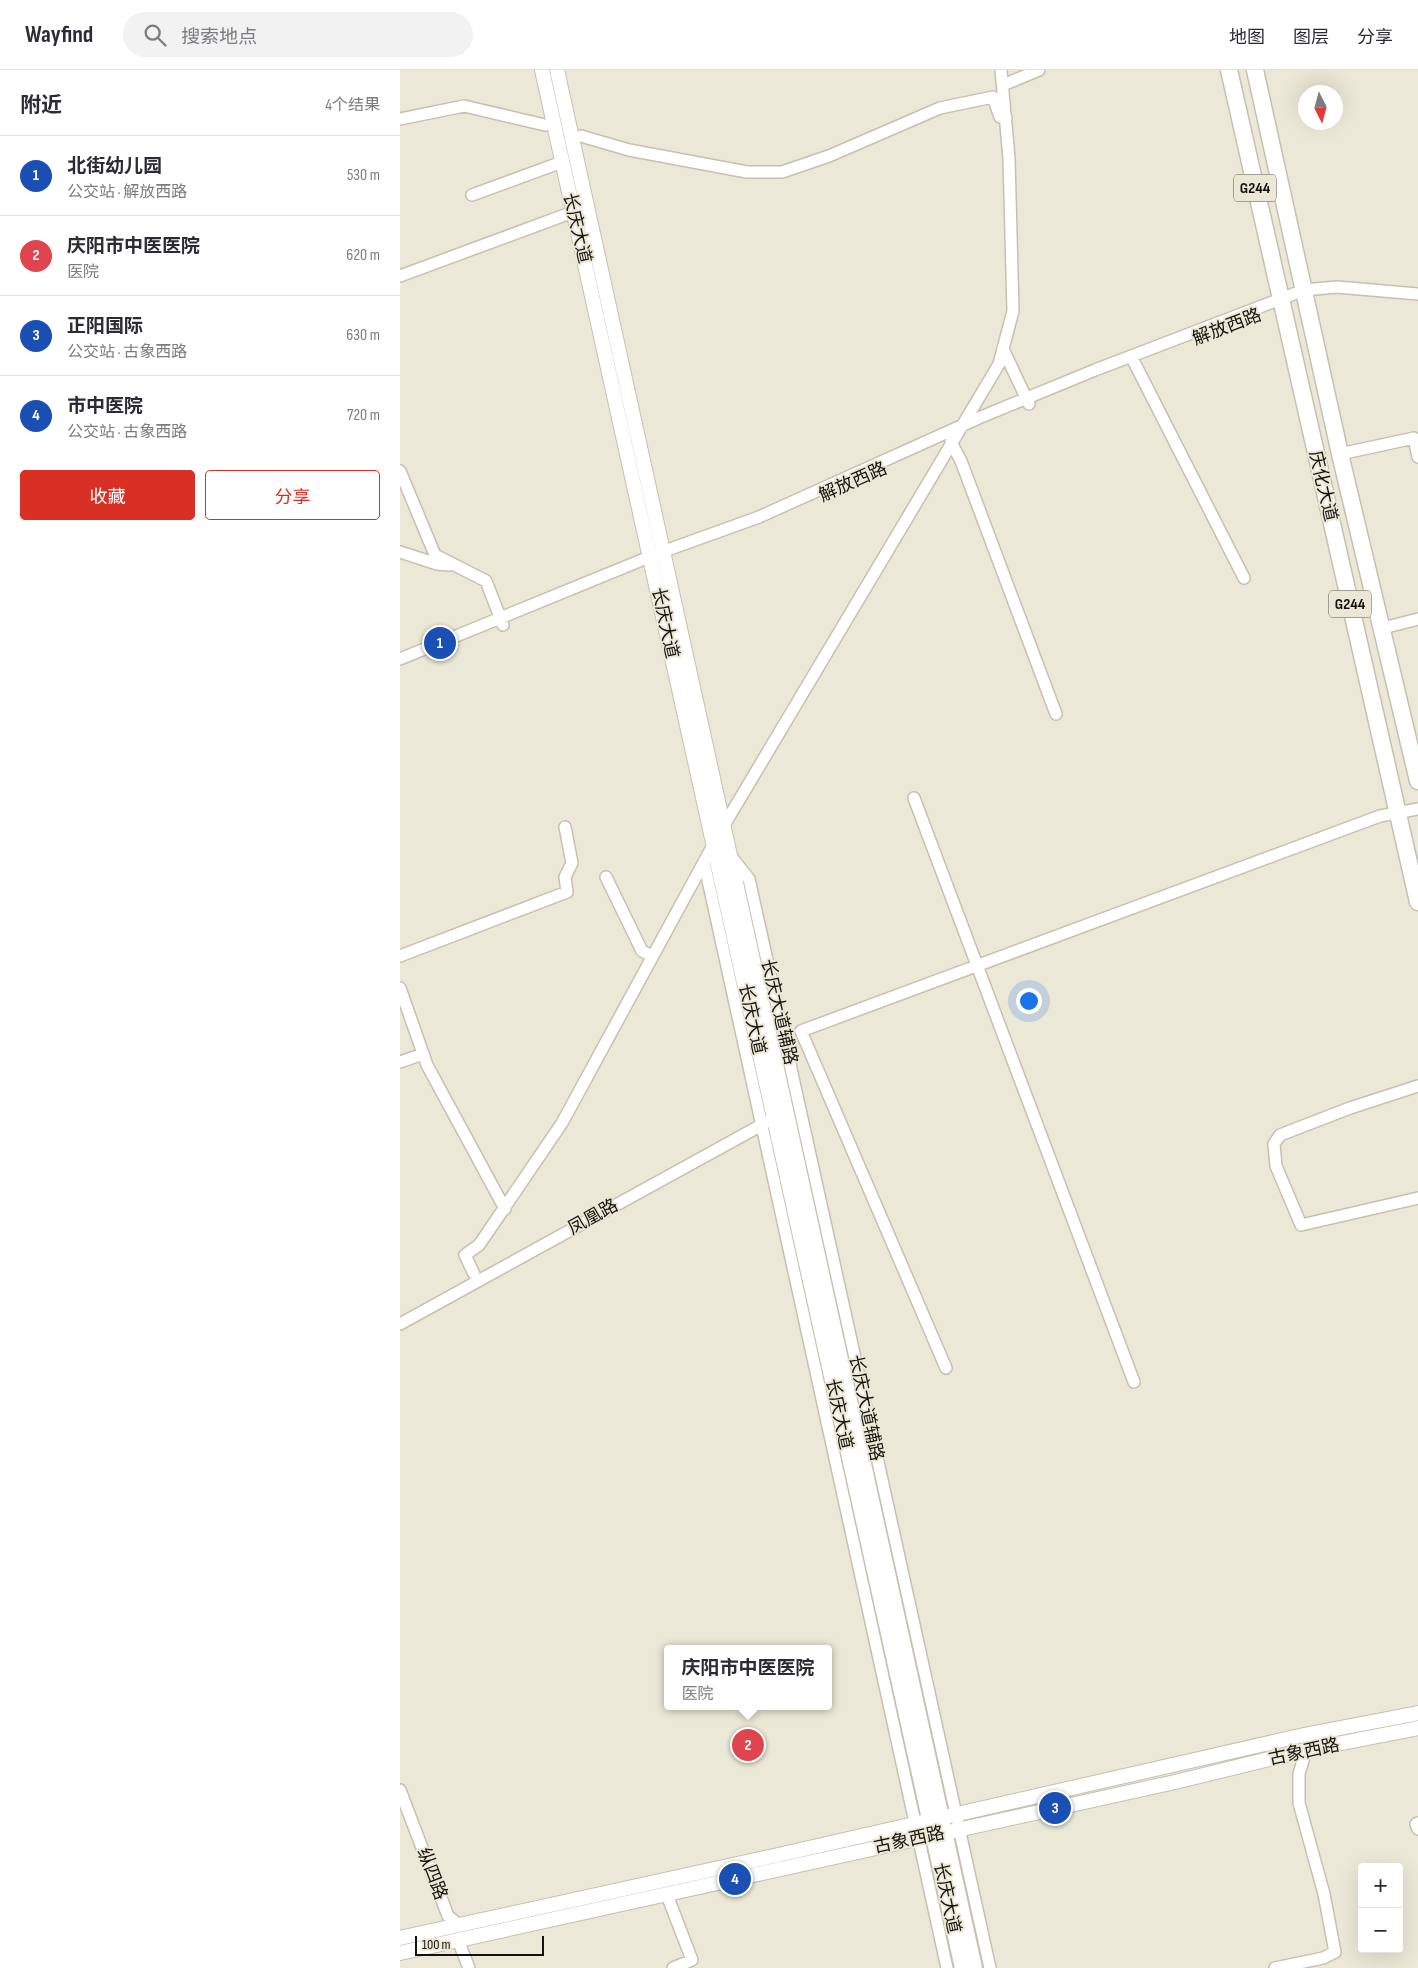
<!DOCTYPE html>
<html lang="zh">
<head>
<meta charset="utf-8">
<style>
  body { margin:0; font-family:"Sofia Sans Condensed","Noto Sans SC",sans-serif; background:#f2f2f3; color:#2b2b33 }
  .controls { position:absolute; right:15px; bottom:15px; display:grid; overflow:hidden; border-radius:5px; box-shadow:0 5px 20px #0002 }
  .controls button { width:45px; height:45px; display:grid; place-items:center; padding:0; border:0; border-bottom:1px solid #e1e1e2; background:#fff; color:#2b2b33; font:25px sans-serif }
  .compass { position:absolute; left:898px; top:15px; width:45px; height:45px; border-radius:50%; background:#fff; box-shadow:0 5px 20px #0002; rotate:174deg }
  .scale { position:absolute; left:15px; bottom:12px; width:129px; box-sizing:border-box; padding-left:5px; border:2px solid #15130e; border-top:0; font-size:14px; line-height:18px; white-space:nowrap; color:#15130e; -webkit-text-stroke:4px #ece8d7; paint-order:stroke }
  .you { position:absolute; left:628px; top:930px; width:18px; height:18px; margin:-12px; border:4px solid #fff; border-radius:50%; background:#1a73e8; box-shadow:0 0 0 8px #1a73e833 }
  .badge { display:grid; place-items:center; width:32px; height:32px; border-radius:50%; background:#d93025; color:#fff; font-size:16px; font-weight:700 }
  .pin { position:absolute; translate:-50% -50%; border:2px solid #fff; box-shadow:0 1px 5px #0006 }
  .popup { position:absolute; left:264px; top:1575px; width:168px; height:65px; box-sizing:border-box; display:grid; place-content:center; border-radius:5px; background:#fff; filter:drop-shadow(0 1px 4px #0005); font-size:16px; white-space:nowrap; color:#7c7c81 }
  .popup b { font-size:19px; color:#2b2b33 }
  .popup::after { content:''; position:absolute; left:50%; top:100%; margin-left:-10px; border:10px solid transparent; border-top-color:#fff }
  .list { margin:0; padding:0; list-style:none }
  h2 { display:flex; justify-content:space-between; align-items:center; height:65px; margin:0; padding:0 20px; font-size:21px }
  h2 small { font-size:16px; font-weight:400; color:#7c7c81 }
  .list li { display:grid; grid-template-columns:32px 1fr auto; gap:15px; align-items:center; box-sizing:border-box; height:80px; padding:0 20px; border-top:1px solid #e1e1e2 }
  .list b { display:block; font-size:19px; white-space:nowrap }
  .list p { margin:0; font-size:16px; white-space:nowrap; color:#7c7c81 }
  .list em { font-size:16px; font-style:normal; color:#7c7c81 }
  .actions { display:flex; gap:10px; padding:15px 20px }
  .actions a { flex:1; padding:11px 0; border:1px solid #d93025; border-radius:5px; text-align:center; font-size:18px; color:#d93025 }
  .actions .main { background:#d93025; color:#fff }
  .icon { flex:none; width:28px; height:28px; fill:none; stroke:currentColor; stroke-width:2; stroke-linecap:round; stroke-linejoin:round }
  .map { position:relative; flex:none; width:1018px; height:1898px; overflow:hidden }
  header { display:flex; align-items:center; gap:30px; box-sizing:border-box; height:70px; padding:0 25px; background:#fff; border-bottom:1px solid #e1e1e2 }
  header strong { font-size:24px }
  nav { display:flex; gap:28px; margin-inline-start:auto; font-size:18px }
  .search { width:350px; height:45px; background:#f2f2f3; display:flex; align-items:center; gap:12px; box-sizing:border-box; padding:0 18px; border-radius:28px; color:#7c7c81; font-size:19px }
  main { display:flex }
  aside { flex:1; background:#fff }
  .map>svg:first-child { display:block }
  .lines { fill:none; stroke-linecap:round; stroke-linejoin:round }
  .minor-casing { stroke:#c5c0b0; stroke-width:14 }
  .major-casing { stroke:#c5c0b0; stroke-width:16 }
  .highway-casing { stroke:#c5c0b0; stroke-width:19 }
  .minor { stroke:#fff; stroke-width:11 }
  .major { stroke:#fff; stroke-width:14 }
  .highway { stroke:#fff; stroke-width:16 }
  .labels { text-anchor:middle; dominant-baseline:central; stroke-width:4; stroke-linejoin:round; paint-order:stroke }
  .shield { fill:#ece8d7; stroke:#56534a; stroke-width:1 }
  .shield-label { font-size:16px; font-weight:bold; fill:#15130e }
  .street-label { font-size:18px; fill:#15130e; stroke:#ece8d7 }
</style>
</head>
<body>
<header>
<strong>Wayfind</strong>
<div class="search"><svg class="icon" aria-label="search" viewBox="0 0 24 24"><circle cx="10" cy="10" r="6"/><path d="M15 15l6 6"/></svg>搜索地点</div>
<nav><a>地图</a><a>图层</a><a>分享</a></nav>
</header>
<main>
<aside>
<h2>附近<small>4个结果</small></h2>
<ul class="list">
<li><span class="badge" style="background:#1a4fb4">1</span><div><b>北街幼儿园</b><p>公交站 · 解放西路</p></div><em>530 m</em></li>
<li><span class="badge" style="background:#e0444e">2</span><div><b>庆阳市中医医院</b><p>医院</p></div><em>620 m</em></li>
<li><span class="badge" style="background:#1a4fb4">3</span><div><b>正阳国际</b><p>公交站 · 古象西路</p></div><em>630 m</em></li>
<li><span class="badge" style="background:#1a4fb4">4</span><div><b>市中医院</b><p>公交站 · 古象西路</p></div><em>720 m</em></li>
</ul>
<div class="actions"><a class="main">收藏</a><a>分享</a></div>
</aside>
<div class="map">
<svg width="1018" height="1898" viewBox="0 0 1018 1898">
  <rect width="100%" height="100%" fill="#ece8d7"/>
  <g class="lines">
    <g class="minor-casing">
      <path id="minor" d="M603,15L639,0
        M0,49L64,36L145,55
        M181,66L229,80L347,102H382L429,86L540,38L593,27L600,47L606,48
        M72,125L162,92
        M0,206L173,142
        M603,279L629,334
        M731,286L844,508
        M551,372L561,391L656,644
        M940,384L1014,368L1018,387
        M0,401L35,485L86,511L103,555
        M0,482L37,494L49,495
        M983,558L1018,549
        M0,589L259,483L359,447L581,347L695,300L904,220L937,217L1018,224
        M514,728L734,1312
        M330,785L349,809L590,1898
        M304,792L547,1898
        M206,807L242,881L252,886
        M0,886L167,822L165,807L172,793L165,757
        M0,918L27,995L105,1139
        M0,992L23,984
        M1018,1016L950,1038L880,1065L874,1074L876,1096L901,1155L1018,1128
        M74,1204L65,1185L79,1175L162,1053L323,757L599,294L613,241L609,88L601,0
        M0,1254L367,1052
        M546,1298L401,961L980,746L1018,739
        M0,1720L48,1846L59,1855
        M1018,1753L1016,1754L1018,1759
        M267,1825L292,1890L273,1898
        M58,1870L69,1898
        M875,1898L923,1888L935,1882L924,1824L899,1733V1704L906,1680"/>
    </g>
    <g class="major-casing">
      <path id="major" d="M142,0L562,1898
        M157,0L575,1898
        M0,1868L374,1786L904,1665L1018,1643
        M0,1883L775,1712L906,1680L1018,1658"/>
    </g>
    <g class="highway-casing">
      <path id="highway" d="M829,0L1018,832
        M855,0L940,384L1018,711"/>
    </g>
    <use href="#minor" class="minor"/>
    <use href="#major" class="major"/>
    <use href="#highway" class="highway"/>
  </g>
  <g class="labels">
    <g class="shield">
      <rect x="834" y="104.5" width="42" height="27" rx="4"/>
      <rect x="929" y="520.5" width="42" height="27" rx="4"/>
    </g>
    <g class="shield-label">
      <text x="855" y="118">G244</text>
      <text x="950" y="534">G244</text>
    </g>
    <g class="street-label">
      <text transform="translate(177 158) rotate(77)">长庆大道</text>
      <text transform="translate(827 257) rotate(-21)">解放西路</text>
      <text transform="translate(453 412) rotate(-24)">解放西路</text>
      <text transform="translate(923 416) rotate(77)">庆化大道</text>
      <text transform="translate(265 553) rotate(78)">长庆大道</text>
      <text transform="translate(379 942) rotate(77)">长庆大道辅路</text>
      <text transform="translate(352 949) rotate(78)">长庆大道</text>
      <text transform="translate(193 1147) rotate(-29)">凤凰路</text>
      <text transform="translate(466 1338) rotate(78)">长庆大道辅路</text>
      <text transform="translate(439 1344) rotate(78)">长庆大道</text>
      <text transform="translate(904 1682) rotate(-12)">古象西路</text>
      <text transform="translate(509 1770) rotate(-12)">古象西路</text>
      <text transform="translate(32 1804) rotate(69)">纵四路</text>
      <text transform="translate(547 1828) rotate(78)">长庆大道</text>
    </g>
  </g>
</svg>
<div class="controls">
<button>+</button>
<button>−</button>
</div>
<svg class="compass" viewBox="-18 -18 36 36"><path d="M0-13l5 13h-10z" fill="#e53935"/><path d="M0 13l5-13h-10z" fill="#7c7c81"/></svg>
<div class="scale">100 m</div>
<div class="you"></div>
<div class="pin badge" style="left:40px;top:573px;background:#1a4fb4">1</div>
<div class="pin badge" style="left:348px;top:1675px;background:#e0444e">2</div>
<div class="popup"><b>庆阳市中医医院</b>医院</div>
<div class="pin badge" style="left:655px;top:1738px;background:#1a4fb4">3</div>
<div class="pin badge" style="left:335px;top:1809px;background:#1a4fb4">4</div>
</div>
</main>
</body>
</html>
